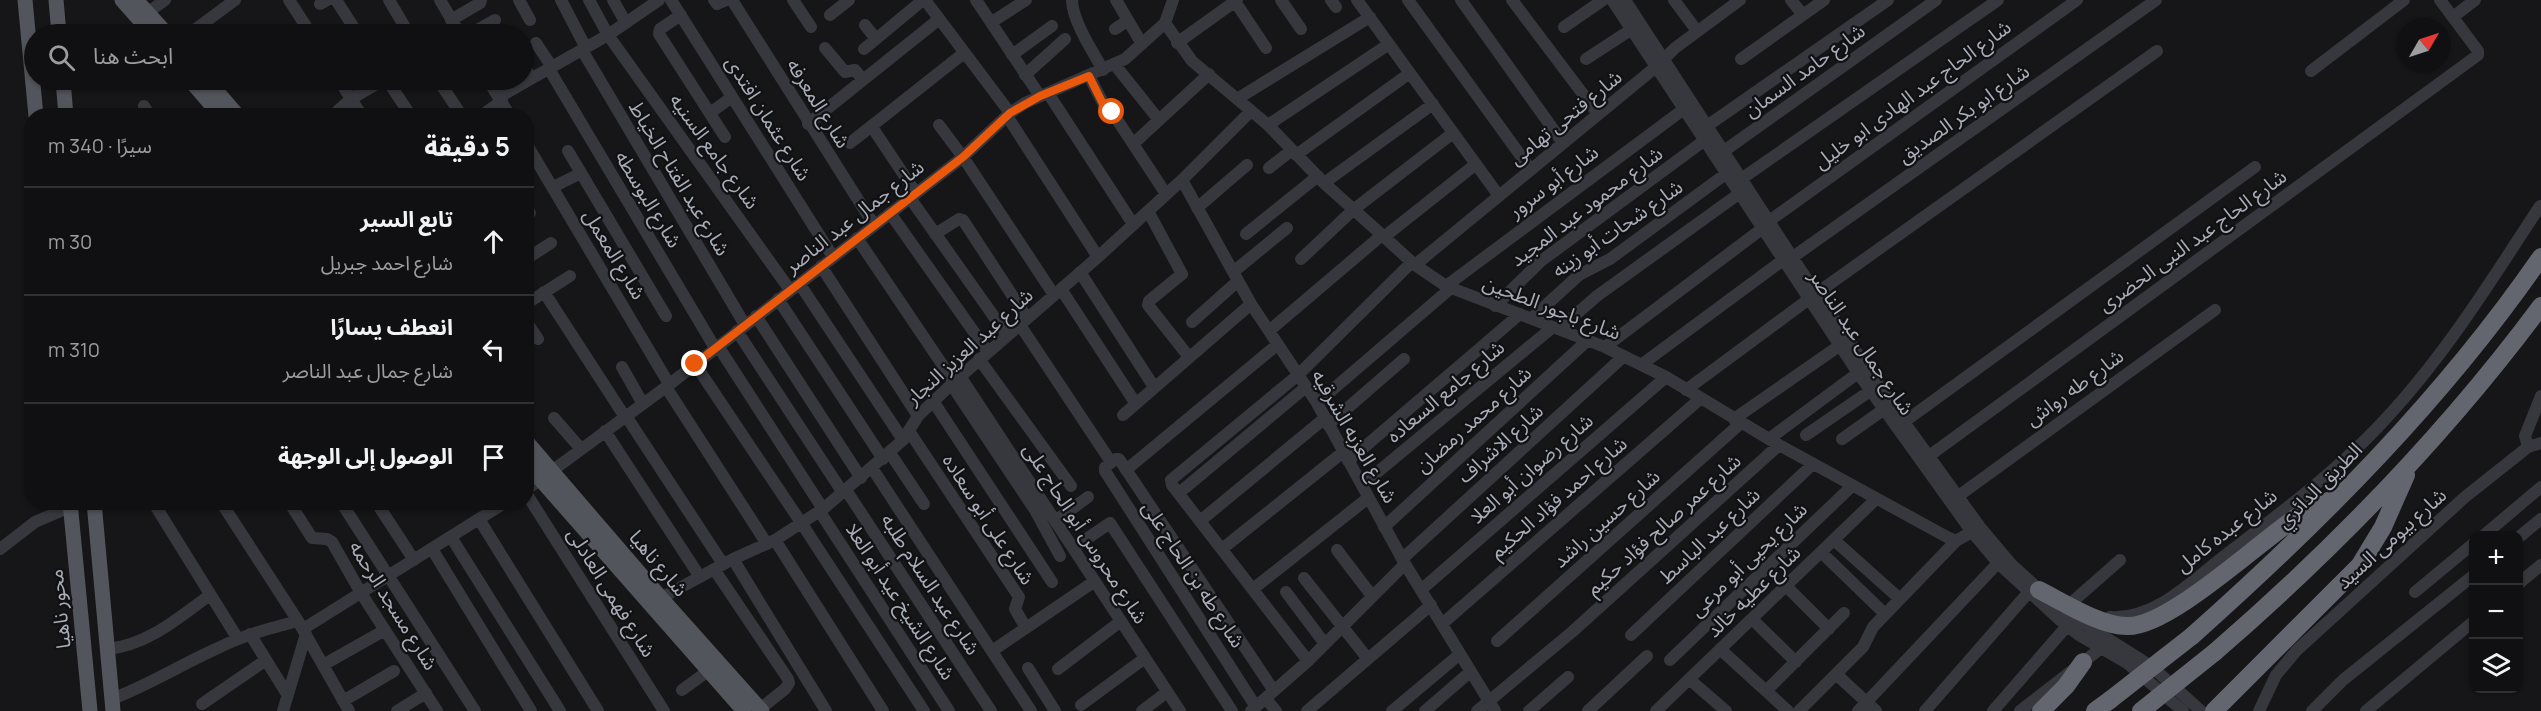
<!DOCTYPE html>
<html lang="ar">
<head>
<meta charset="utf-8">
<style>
  body { margin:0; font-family:Manrope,"Noto Sans Arabic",sans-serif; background:#1e1e20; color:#f1f3f6; direction:rtl }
  .controls { position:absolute; right:18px; bottom:18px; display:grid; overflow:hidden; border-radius:12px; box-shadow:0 2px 4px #0004 }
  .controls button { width:54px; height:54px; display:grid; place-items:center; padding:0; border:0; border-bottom:2px solid #303032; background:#101012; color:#f1f3f6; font:30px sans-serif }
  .compass { position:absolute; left:2397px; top:18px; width:54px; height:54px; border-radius:50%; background:#101012; box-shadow:0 2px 4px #0004; rotate:51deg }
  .stop { position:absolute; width:18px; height:18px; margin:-14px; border:4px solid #ea580c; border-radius:50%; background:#fff }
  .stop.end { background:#ea580c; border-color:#fff; box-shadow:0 2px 6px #0008 }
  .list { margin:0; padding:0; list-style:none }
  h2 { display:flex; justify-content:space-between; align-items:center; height:78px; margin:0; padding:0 24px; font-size:26px }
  h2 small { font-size:20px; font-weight:400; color:#9c9d9f }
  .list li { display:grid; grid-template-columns:39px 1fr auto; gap:18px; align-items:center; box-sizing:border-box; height:108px; padding:0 24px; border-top:2px solid #303032 }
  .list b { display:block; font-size:22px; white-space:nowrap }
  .list p { margin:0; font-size:20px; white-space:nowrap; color:#9c9d9f }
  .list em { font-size:20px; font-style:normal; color:#9c9d9f }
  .icon { flex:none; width:33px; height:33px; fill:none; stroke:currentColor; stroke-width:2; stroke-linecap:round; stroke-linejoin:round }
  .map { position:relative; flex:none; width:2541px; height:711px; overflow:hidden; direction:ltr }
  .search { position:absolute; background:#101012; box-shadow:0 2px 4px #0004; left:24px; top:24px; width:510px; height:66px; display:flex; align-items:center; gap:15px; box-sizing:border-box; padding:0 21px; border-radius:33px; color:#9c9d9f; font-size:22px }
  .panel { position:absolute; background:#101012; box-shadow:0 2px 4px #0004; left:24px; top:108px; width:510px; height:402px; border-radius:24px; direction:rtl }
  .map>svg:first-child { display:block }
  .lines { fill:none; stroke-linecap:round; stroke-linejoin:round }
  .minor { stroke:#37383d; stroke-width:12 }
  .major { stroke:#53555c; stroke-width:15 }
  .highway { stroke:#63666e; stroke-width:18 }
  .highway-bridge { stroke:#63666e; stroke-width:18 }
  .route { stroke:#ea580c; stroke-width:8 }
  .labels { text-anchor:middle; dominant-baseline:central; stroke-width:4.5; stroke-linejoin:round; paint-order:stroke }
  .street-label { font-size:20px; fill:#a8adb8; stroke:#111113 }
</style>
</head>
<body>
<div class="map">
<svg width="2541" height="711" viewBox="0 0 2541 711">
  <rect width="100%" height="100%" fill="#161618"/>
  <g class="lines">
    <path class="minor" d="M289,0L311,34
      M336,0L358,34
      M389,0L409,34
      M440,0L460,34
      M519,0L530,20
      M561,0L586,48
      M589,0L608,35L790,290
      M613,0L626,23
      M671,0L833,257
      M714,0L717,4L726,0
      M732,0L874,225
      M793,0L811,27
      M925,0L1010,113
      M976,0L1040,96
      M1072,0C1072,20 1093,52 1103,70
      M1116,0L1142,44
      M1234,0L1266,48
      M1281,0L1301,29
      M1331,0L1336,7
      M1357,0L1499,196
      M1408,0L1531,170
      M1461,0L1563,143
      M1512,0L1598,114
      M1612,0L1858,373L1972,532L1998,563L2060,620L2079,635L2127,663L2183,711
      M1625,0L1800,269L1904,422L1980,527L2012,565L2044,594
      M1674,0L1697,31
      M1791,0L1803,15
      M320,4L327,0
      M681,15L660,29L659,34L725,137
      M830,15L849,0
      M142,17L165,0
      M2453,17L2475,0
      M451,20L480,3L481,0
      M992,22L1026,0
      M1165,23L1192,61L1268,125L1324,183L1382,235L1415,265L1446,286L1605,347L1666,377L1779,445L1947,537L1956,541L1980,527
      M865,25L876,39
      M1564,27L1603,0
      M1115,29L1127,21
      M189,34L235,0
      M470,34L495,20
      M536,43L552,67
      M1177,43L1237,0
      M825,48L845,72L855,70L863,80
      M864,49L923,0
      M582,50L745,325
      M1012,55L1052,26
      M1586,59L1632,29
      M1741,59L1824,0
      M524,65L531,79
      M1115,65L1159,120
      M549,69L715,348
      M2311,71L2404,0
      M1025,75L1065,39
      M1089,76L1103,103L1112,112L1166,194
      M339,80L362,116
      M387,80L411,116
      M438,80L462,116
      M488,80L510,116
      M1048,93L1133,224
      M499,97L608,35L659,0
      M1237,99L1370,17
      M144,106L150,116
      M710,113L732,97
      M332,116L351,99L383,80
      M481,116L502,101
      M1007,116L1098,257
      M808,124L938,20
      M939,125L963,157L1054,295
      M1268,125L1389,44
      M1707,126L1888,0
      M872,127L916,193
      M526,143L669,384
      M850,143L964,53
      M1133,144L1209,74
      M568,151L666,316
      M1724,151L1936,0
      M1296,155L1410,73
      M1269,168L1292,150
      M1182,180L1251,304L1317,403L1405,564L1495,711
      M1737,182L1998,0
      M1324,183L1433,104
      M553,187L581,173
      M910,198L1007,335
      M1197,208L1247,165
      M1148,211L1182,274L1149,301L1148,305L1189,357
      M890,213L988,352
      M526,216L530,213
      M1769,221L2077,0
      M935,234L959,219L963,220L1027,318
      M1246,234L1318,176
      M1384,237L1476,164
      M857,238L954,382
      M1793,257L2156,0
      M526,259L551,243
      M1301,259L1353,210L1453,133
      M1415,265L1657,66L1675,48L1740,0
      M821,266L918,416
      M1080,272L1154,387
      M1233,272L1287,228
      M799,283L903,440
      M1446,286L1684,109
      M1061,289L1136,404
      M544,292L625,417
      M1817,293L2157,51
      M778,299L883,459
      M526,304L570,276
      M1495,306L1541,261L1705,140
      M756,316L861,478
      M1532,318L1579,275L1610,259L1727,173
      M526,321L538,339
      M1192,322L1238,281
      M1020,325L1111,462
      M1559,329L1597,296L1740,193
      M737,331L843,493
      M1269,331L1382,235
      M718,346L823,509
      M1605,347L1763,228
      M979,359L1071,486
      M695,364L802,524L924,711
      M1641,365L1783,260
      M622,367L643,404
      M960,376L1180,711
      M951,384L1035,510L1060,556
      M666,387L767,544
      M1686,390L1809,299
      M933,401L1052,582
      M1317,403L1451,288
      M1123,415L1251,304
      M626,416L723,564
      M554,418L581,449
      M1734,419L1839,346
      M1904,422L2255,167
      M1328,425L1404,359
      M605,431L700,577
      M909,431L1019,597L1015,609L1026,628
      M1806,435L1870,391
      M1769,439L1858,373
      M1842,439L1883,410
      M2528,447L2541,443
      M890,453L924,504
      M1929,456L2478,55V51L2440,0
      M1348,461L1520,314
      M872,468L1031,711
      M1126,470L1278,344
      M1362,485L1553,327
      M526,490L666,387L963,157L1010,113L1025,103L1125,59L1165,23L1173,0
      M846,490L991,711
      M526,493L664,711
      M1179,493L1306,387
      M1957,497L2215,310
      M153,502L238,639
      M221,502L298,621L349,711
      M289,502L312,538L327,539L332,542L361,593L437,711
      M341,502L475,711
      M376,502L414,560
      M820,512L949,711
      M479,519L598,711
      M1055,521L1088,497
      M1200,521L1325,418
      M1384,527L1588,340
      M2483,536L2541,487
      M451,537L560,711
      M2518,538L2541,519
      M775,540L883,711
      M1834,540L1900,599
      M1073,548L1110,523L1232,711
      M0,549L35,522L70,507
      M432,549L531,711
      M1222,549L1342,453
      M1337,550L1372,596
      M1821,552L1885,614
      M733,559L826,711
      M1402,559L1624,356
      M714,569L788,679L789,683L785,689L760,709
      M1304,578L1368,659
      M2518,584L2541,565
      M1786,586L1829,629
      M1253,589L1368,498
      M1422,589L1666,377
      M1286,592L1325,644
      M2415,592L2474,543
      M661,598L733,559L775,540L823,509L903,440L918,416L954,382L1098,257L1182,180L1251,111
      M2071,603L2120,560
      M2067,613L2151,666L2201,711
      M2110,617C2155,620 2190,582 2223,557C2276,516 2330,477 2376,429C2441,362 2489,284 2540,206
      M1752,619L1796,662
      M1442,624L1700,399
      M303,629L506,502
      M250,634L287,694
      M1631,635L1813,464
      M1497,641L1741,423
      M108,649C148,645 178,618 210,595
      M1720,649L1788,711
      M992,651L1095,581
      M1670,660L1852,486
      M1308,661L1172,485L1171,480L1298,375L1412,262
      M323,665L385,630
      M1028,668L1055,711
      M1058,669L1121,621
      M1836,674L1876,711
      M1689,679L1726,711
      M682,690L708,671
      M1766,691L1844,613
      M112,699C149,685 182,664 218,648C244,635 271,628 298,621
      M1266,699L1276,711
      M343,701L394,671
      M202,704L266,660
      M1081,705L1145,658
      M1256,707L1105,471V467L1116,459H1119L1274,691
      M283,711L306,634
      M397,711L426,693
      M1142,711L1167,692
      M1251,711L1308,661L1405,564
      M1307,711L1431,605
      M1392,711L1460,654
      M1425,711L1470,672
      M1477,711L1572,632L1779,445
      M1529,711L1568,677
      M1588,711L1647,656
      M1656,711L1876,499
      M1799,711L1863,647L1873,627L1956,541
      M1858,711L1998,563
      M1925,711L2028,593
      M1993,711L2067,626
      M2020,711L2100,649
      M2259,711L2276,675L2297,650L2465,497L2528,447L2525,436L2541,396
      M2312,711L2343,680L2474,575
      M2366,711L2474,621"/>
    <path class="major" d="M25,0L36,116
      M56,0L59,34
      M122,0L152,34
      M136,0L167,34
      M63,80L66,116
      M190,80L221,116
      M207,80L238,116
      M526,441L661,598L762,711
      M526,463L744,711
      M70,502L90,711
      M94,502L113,711"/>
    <path class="highway" d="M2039,590C2063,602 2100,626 2127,626C2168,628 2260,541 2298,516C2308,510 2319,504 2331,500
      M2192,636C2321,521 2443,399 2541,257
      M2215,652C2335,548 2446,434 2541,306
      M2041,711L2066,686L2083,662
      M2095,711L2110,700
      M2214,711L2360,565L2383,527L2406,475"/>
    <path class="highway-bridge" d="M2110,700L2192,636
      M2141,711L2215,652"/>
  </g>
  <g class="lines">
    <path class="route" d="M695,364L963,157L1010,113L1040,96L1089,76L1103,104L1112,112"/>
  </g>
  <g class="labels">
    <g class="street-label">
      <text transform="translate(1804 70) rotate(-36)">شارع حامد السمان</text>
      <text transform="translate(1912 94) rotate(-36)">شارع الحاج عبد الهادى ابو خليل</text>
      <text transform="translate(819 103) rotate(58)">شارع المعرفه</text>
      <text transform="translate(1963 113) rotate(-35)">شارع ابو بكر الصديق</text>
      <text transform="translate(1565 117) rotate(-39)">شارع فتحى تهامى</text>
      <text transform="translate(769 118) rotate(58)">شارع عثمان افتدى</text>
      <text transform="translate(715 151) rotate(54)">شارع جامع السنيه</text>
      <text transform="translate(680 178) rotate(59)">شارع عبد الفتاح الخياط</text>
      <text transform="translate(1553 181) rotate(-37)">شارع أبو سرور</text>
      <text transform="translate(649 199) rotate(59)">شارع البوسطه</text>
      <text transform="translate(1586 206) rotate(-37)">شارع محمود عبد المجيد</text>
      <text transform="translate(854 216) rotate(-38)">شارع جمال عبد الناصر</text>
      <text transform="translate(1617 228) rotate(-35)">شارع شحات أبو زينه</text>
      <text transform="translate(2192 240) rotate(-36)">شارع الحاج عبد النبى الحضرى</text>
      <text transform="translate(615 254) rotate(59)">شارع المعمل</text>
      <text transform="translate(1552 307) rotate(21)">شارع باجور الطحين</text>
      <text transform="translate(1862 342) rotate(56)">شارع جمال عبد الناصر</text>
      <text transform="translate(969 346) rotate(-42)">شارع عبد العزيز النجار</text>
      <text transform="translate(2074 387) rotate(-36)">شارع طه رواش</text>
      <text transform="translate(1445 391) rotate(-40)">شارع جامع السعاده</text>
      <text transform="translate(1473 419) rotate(-42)">شارع محمد رمضان</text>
      <text transform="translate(1355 436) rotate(60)">شارع العزبه الشرقيه</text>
      <text transform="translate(1500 443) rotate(-42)">شارع الاشراف</text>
      <text transform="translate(1531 468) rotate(-41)">شارع رضوان أبو العلا</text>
      <text transform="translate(2319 485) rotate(-45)">الطريق الدائري</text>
      <text transform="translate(1558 497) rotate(-41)">شارع احمد فؤاد الحكيم</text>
      <text transform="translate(1606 518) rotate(-42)">شارع حسين راشد</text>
      <text transform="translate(989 519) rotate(57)">شارع على أبو سعاده</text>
      <text transform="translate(1663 524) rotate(-42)">شارع عمر صالح فؤاد حكيم</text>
      <text transform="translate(2226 530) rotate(-38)">شارع عبده كامل</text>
      <text transform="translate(1086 533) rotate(57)">شارع محروس أبو الحاج على</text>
      <text transform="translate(1709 535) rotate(-43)">شارع عبد الباسط</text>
      <text transform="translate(2391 538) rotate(-42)">شارع بيومى السيد</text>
      <text transform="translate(1748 559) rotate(-44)">شارع يحيى أبو مرعى</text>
      <text transform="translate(659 563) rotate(50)">شارع ناهيا</text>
      <text transform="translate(1194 574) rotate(57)">شارع طه بن الحاج على</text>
      <text transform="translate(931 584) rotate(57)">شارع عبد السلام طلبه</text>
      <text transform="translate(1753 591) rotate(-44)">شارع عطيه خالد</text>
      <text transform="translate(612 592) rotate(58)">شارع فهمى العادلى</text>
      <text transform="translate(901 601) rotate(57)">شارع الشيخ عيد أبو العلا</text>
      <text transform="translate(394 605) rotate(58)">شارع مسجد الرحمه</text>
      <text transform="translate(59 609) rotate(-96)">محور ناهيا</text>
    </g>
  </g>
</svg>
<div class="controls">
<button>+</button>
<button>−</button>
<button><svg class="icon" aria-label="layers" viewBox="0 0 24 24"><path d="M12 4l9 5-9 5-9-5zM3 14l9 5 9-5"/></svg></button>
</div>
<svg class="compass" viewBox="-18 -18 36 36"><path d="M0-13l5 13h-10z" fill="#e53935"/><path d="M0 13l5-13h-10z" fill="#9c9d9f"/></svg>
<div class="stop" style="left:1112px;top:112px"></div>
<div class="stop end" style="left:695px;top:364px"></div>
<div class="search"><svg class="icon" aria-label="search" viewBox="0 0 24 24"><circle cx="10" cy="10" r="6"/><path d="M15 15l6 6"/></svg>ابحث هنا</div>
<section class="panel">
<h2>5 دقيقة<small>سيرًا · 340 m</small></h2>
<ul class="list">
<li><svg class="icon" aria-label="ahead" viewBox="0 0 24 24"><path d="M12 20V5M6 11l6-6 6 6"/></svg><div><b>تابع السير</b><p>شارع احمد جبريل</p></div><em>30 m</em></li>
<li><svg class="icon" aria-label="left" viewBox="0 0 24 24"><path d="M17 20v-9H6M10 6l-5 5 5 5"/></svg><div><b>انعطف يسارًا</b><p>شارع جمال عبد الناصر</p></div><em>310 m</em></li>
<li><svg class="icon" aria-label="arrive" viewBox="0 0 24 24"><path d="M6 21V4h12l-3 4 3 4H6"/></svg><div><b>الوصول إلى الوجهة</b></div></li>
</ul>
</section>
</div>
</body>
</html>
